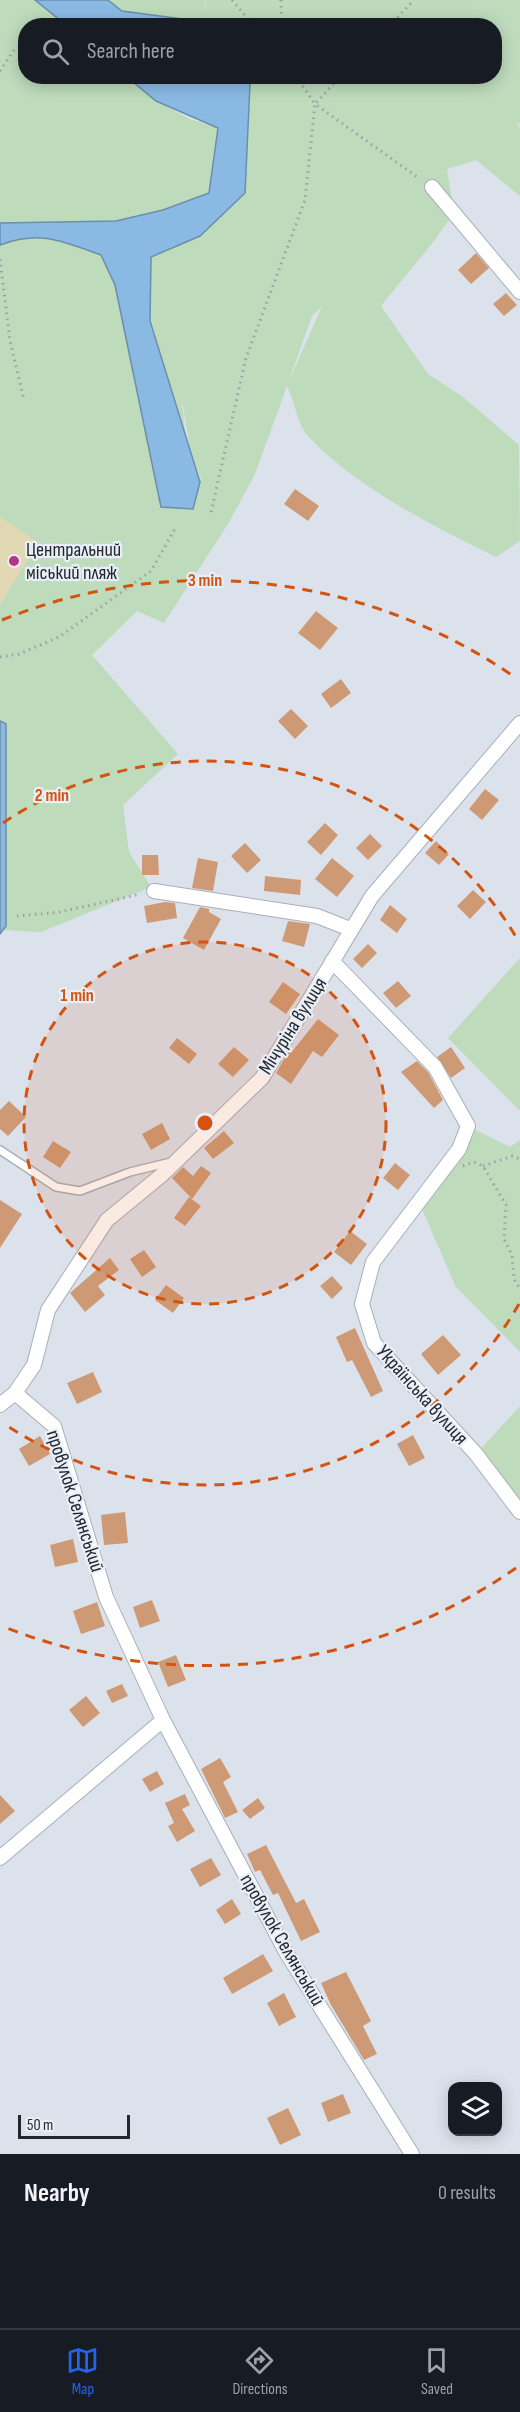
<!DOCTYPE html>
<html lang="en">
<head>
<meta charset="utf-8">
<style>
  body { margin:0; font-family:"Sofia Sans Condensed",sans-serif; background:#20242c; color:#f1f3f6 }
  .controls { position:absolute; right:18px; bottom:18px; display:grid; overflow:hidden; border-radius:12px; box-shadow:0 3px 15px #0003 }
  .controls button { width:54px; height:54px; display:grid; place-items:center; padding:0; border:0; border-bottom:2px solid #363941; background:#171b24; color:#f1f3f6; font:30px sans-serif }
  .scale { position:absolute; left:18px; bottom:15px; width:112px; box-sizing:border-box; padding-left:6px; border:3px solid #24272a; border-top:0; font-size:16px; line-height:21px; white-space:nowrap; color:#24272a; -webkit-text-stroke:4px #e9eff9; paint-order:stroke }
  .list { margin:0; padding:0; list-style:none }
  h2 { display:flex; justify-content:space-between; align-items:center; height:78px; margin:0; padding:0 24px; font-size:26px }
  h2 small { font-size:20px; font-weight:400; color:#9ea1a6 }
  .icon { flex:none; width:33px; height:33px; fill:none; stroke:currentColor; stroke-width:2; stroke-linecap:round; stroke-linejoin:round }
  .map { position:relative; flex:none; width:520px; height:2154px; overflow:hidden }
  .search { position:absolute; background:#171b24; box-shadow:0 3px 15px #0003; left:18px; right:18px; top:18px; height:66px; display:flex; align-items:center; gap:15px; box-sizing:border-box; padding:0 21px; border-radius:24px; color:#9ea1a6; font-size:22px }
  .sheet { height:174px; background:#171b24 }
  nav { display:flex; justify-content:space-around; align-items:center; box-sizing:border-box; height:84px; border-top:2px solid #363941; background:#171b24; font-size:16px; color:#9ea1a6 }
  nav a { display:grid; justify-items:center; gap:3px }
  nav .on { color:#2563eb }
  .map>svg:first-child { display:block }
  .green { fill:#bedbbc; fill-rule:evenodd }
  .sand { fill:#e2d8b3 }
  .water { fill:#8abae4; stroke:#6b8eac; stroke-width:1.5 }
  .building { fill:#ce9a75 }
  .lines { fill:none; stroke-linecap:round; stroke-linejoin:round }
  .service-casing { stroke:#a9afb8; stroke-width:10 }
  .minor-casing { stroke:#a9afb8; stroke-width:16 }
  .path { stroke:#9ba0a7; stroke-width:3; stroke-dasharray:1.5 4.5; stroke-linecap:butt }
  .service { stroke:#fff; stroke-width:7 }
  .minor { stroke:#fff; stroke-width:14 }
  .ring { fill:none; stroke:#d4540f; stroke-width:3; stroke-dasharray:10 8 }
  .poi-dot { fill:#b53684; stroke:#e9eff9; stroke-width:2 }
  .labels { text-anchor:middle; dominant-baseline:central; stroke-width:4.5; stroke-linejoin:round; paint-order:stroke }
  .poi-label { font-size:20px; fill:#24272a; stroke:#e9eff9; text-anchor:start }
  .street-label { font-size:20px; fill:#24272a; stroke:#e9eff9 }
  .centre { fill:#d4540f; stroke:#e9eff9; stroke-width:3 }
  .ring-label { font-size:18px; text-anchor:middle; font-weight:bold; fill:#d4540f; stroke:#e9eff9; stroke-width:4.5; stroke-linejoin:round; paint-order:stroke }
</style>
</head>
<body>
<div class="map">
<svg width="520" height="2154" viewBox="0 0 520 2154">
  <rect width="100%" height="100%" fill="#dce2ec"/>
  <path class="green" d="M0,0H47L77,25L26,26V76L140,77L156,101L190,119L219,128L216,191L163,210L116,221L0,223Z
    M108,0H204L206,13L205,0H520V124L517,123L520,128V196L476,160L447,169L454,213L434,241L381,306L428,374L463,397L519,445L520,541L496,557C435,527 355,487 308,436C297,424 295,401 287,386L255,474L228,524L164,623L137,611L92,655L178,754L123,805L129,852L151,887L41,932L3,930L0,754L6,725L0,721V604L16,579L0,524V245C40,231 62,241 101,252L115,285L161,506L193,509L201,479L190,450L181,393L188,458L147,323L148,254L200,236L250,84L245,77L494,76V26L204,25L122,11ZM322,306L292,374L291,375L312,316Z
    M520,958V1111L448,1038Z
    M468,1126L510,1147L520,1140V1352L456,1287L419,1202Z
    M520,1406V1512L476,1454Z"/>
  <path class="sand" d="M0,517L39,543L0,604Z"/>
  <path class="water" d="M35,0H108L122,11L205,22L208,25H66Z
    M127,77H245L250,84L245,193L200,236L151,257L150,321L200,482L193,509L161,507L115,285L101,255C62,241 41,230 0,245V223L116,221L163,210L209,193L218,128L156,101Z
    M0,721L6,724V926L0,934Z"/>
  <path class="building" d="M476,253L489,268L471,284L458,270Z
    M506,293L517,305L504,316L493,304Z
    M295,489L319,506L308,521L284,504Z
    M316,611L338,628L320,650L298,633Z
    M341,679L351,693L331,708L321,694Z
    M291,709L308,726L295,739L278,721Z
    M485,789L499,800L482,820L469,809Z
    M325,823L338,835L321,855L307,842Z
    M370,834L382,846L368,860L356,848Z
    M436,841L449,854L439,865L425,853Z
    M245,843L261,860L247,873L231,856Z
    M142,855H158L159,875H142Z
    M198,858L218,862L213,891L192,888Z
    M332,858L354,876L337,897L315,879Z
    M265,876L301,880L300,895L264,891Z
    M473,890L486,902L470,919L457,906Z
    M165,902L175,903L177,918L147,923L144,906Z
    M390,905L407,919L397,933L380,920Z
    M200,907L209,909V912L221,919L204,950L183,938Z
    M288,921L310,924L304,947L282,941Z
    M368,944L377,953L362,968L353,959Z
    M398,981L411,996L396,1008L383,993Z
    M283,982L300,994L286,1014L269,1002Z
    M318,1019L339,1035L322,1057L313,1051L291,1084L276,1073L288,1052L291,1053Z
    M177,1038L197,1054L189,1064L169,1048Z
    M234,1047L249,1060L233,1077L218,1064Z
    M451,1047L465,1068L451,1078L437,1057Z
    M417,1061L428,1072L443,1100L434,1108L401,1072Z
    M9,1101L26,1117L8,1136L0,1129V1110Z
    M162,1123L170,1139L151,1150L142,1134Z
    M224,1131L234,1143L213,1159L204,1148Z
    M53,1141L71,1152L60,1168L43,1157Z
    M395,1163L410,1175L398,1190L383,1178Z
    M201,1166L211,1173L192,1199L172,1178L183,1167L193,1176Z
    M189,1197L201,1206L185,1226L174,1218Z
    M0,1200L22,1214L0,1248Z
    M350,1231L367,1244L351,1265L334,1252Z
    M144,1250L156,1267L142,1277L130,1259Z
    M110,1258L119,1270L98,1286L105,1295L85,1312L70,1293Z
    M332,1276L343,1288L332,1299L320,1286Z
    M166,1285L184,1298L173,1313L155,1300Z
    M355,1328L383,1391L371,1397L352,1360L347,1362L336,1337Z
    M443,1335L461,1355L438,1375L421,1354Z
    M93,1372L102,1392L77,1404L67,1383Z
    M413,1435L425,1458L409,1466L397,1444Z
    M40,1436L50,1454L29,1466L19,1449Z
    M125,1512L128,1543L104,1545L101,1515Z
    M73,1539L78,1562L55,1567L50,1545Z
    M152,1600L160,1621L140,1628L133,1607Z
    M97,1602L105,1626L81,1634L73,1611Z
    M176,1655L186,1680L168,1687L158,1662Z
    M122,1684L128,1696L112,1703L106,1691Z
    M86,1696L100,1713L83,1727L69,1710Z
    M220,1758L231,1777L223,1782L238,1812L225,1818L201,1769Z
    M157,1771L164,1784L150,1792L142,1779Z
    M185,1794L190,1805L182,1809L195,1831L177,1842L168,1826L174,1823L165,1803Z
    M0,1795L15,1811L0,1824Z
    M258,1798L265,1808L250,1819L242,1810Z
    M266,1845L296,1903L304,1899L320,1932L301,1941L278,1893L273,1895L260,1870L255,1872L247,1854Z
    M211,1858L221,1875L200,1887L190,1869Z
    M232,1899L241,1914L225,1924L216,1910Z
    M263,1954L273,1971L232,1994L223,1978Z
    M346,1972L371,2021L363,2026L377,2054L364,2060L331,2005L321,1983Z
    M284,1993L296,2017L279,2026L267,2003Z
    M343,2094L351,2113L328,2122L321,2103Z
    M288,2108L301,2135L280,2145L267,2118Z"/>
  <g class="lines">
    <g class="service-casing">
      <path id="service" d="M0,1150L56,1187L80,1191L130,1172L171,1162"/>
    </g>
    <g class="minor-casing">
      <path id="minor" d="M432,187L520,292
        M154,891L317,916L350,929
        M332,961L435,1067L468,1126L459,1149L373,1262L362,1304L374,1343L476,1454L520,1512
        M15,1393L54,1426L106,1597L163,1720L286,1952L412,2154
        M0,1405L15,1393L34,1365L48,1310L107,1220L163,1174L262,1078L372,896L520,723
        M0,1858L163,1720"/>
    </g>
    <path class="path" d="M232,0L254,26
      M281,0L282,26
      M389,26L414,0
      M0,71L14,50
      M296,76L315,104L341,76
      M0,259L10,341L24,400
      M211,512L246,358L305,200L315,104L420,179
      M0,657L19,654L59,637L151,571L176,527
      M17,916L60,912L141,894
      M463,1166L474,1162L483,1166L506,1205L504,1239L512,1255L514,1279L520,1289
      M483,1166L512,1156L520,1159"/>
    <use href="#service" class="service"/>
    <use href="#minor" class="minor"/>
  </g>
  <circle cx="205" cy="1123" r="181" fill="#d4540f" fill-opacity=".12"/>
  <g class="ring">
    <circle cx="205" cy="1123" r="181"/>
    <path d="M519 1304A362 362 0 0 1 3 1423M3 823A362 362 0 0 1 519 942"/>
    <path d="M516 1568A543 543 0 0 1 2 1626M2 620A543 543 0 0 1 516 678"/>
  </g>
  <circle class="poi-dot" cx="14" cy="561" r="6"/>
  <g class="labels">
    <g class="poi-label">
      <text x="26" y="550">Центральний<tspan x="26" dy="23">міський пляж</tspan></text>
    </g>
    <g class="street-label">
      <text transform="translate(293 1026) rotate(-58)">Мічуріна вулиця</text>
      <text transform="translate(422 1395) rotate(48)">Українська вулиця</text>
      <text transform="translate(75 1501) rotate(72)">провулок Селянський</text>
      <text transform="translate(282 1940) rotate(60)">провулок Селянський</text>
    </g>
  </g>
  <circle cx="205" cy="1123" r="9" class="centre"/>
  <g class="ring-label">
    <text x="205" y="586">3 min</text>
    <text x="52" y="801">2 min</text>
    <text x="77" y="1001">1 min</text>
  </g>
</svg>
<div class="controls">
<button><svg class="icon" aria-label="layers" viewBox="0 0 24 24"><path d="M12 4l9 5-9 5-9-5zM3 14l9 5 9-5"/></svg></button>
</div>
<div class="scale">50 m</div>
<div class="search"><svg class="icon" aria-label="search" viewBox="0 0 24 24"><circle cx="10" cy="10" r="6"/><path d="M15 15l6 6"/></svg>Search here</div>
</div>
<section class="sheet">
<h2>Nearby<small>0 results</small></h2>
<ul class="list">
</ul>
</section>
<nav>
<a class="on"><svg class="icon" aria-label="map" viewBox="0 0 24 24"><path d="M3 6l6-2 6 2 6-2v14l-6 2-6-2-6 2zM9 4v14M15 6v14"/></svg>Map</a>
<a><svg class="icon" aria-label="directions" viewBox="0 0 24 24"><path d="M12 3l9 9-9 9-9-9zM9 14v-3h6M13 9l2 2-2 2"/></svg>Directions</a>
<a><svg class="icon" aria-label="saved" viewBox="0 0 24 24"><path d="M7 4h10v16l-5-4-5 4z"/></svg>Saved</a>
</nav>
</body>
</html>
